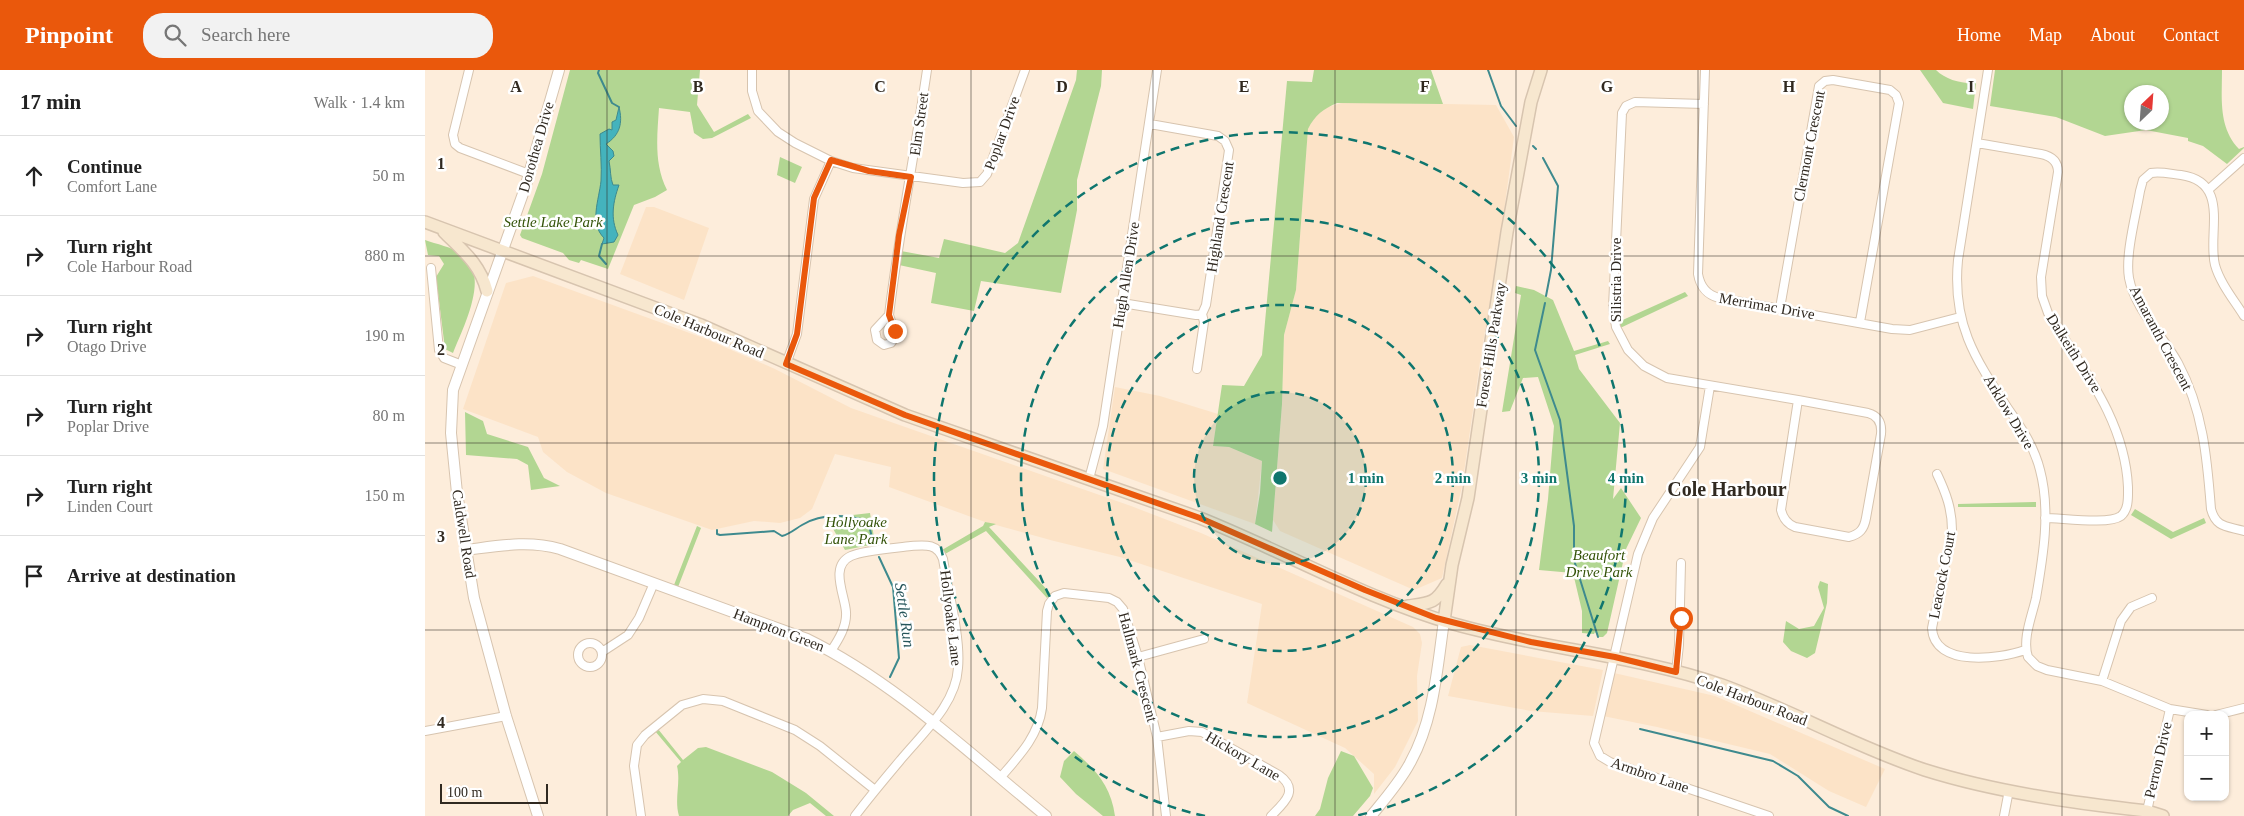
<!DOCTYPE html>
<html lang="en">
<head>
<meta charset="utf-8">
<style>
  body { margin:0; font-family:"Times New Roman",serif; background:#f2f2f2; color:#222 }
  .controls { position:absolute; right:15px; bottom:15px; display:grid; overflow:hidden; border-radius:10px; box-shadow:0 1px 4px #0004 }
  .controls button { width:45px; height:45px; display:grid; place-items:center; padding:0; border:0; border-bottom:1px solid #e0e0e0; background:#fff; color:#222; font:25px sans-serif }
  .compass { position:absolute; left:1699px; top:15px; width:45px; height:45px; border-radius:50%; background:#fff; box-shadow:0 1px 4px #0004; rotate:25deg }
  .scale { position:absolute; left:15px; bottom:12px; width:108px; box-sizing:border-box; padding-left:5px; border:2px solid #302920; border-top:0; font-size:14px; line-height:18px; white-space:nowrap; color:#302920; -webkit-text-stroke:4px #fff; paint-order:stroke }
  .stop { position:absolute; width:15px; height:15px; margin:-11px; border:4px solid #ea580c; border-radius:50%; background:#fff }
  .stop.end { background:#ea580c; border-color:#fff; box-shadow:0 1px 5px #0008 }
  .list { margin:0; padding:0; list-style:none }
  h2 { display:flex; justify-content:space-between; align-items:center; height:65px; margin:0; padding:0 20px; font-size:21px }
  h2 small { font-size:16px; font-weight:400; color:#767676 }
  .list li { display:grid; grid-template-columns:32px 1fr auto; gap:15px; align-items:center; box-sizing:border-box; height:80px; padding:0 20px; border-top:1px solid #e0e0e0 }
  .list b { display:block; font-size:19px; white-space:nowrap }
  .list p { margin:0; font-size:16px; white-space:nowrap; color:#767676 }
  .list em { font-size:16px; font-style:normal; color:#767676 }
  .icon { flex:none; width:28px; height:28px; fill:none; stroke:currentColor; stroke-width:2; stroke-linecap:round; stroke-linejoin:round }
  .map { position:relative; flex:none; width:1819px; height:746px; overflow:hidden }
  header { display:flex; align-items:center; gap:30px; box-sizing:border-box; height:70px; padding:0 25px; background:#ea580c; color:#fff }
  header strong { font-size:24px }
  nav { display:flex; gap:28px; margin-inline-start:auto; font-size:18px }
  .search { width:350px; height:45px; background:#f2f2f2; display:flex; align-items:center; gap:12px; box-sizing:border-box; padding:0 18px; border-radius:20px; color:#767676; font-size:19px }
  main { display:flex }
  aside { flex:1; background:#fff }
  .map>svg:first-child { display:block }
  .built { fill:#fce3c7 }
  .green { fill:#b2d692; fill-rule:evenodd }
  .water { fill:#44b3bd; stroke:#3e8a8e }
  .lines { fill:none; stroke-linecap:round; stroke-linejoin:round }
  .stream { stroke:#3e8a8e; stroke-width:2 }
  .minor-casing { stroke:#d7c4af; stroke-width:10 }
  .tertiary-casing { stroke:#d7c4af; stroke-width:12 }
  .secondary-casing { stroke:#d7c4af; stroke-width:14 }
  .minor { stroke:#fff; stroke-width:8 }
  .tertiary { stroke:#fff; stroke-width:10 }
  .secondary { stroke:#f7e7cf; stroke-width:11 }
  .route { stroke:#ea580c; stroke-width:6 }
  .grid { fill:none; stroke:#302920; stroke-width:1; stroke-opacity:0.55 }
  .ring { fill:none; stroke:#0f766e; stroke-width:2.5; stroke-dasharray:9 6 }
  .labels { text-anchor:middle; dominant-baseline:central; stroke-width:5; stroke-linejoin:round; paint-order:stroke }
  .street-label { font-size:15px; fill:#302920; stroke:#fff }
  .park-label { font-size:15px; font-style:italic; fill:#345309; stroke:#fff }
  .water-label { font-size:16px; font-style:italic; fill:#26555a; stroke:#fff }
  .district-label { font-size:20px; font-weight:bold; fill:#302920; stroke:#fff }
  .grid-label { font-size:16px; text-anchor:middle; font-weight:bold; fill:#302920; stroke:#fff; stroke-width:5; stroke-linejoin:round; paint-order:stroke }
  .centre { fill:#0f766e; stroke:#fff; stroke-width:2.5 }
  .ring-label { font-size:15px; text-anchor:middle; font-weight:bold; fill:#0f766e; stroke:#fff; stroke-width:5; stroke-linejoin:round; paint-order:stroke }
</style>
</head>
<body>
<header>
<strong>Pinpoint</strong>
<div class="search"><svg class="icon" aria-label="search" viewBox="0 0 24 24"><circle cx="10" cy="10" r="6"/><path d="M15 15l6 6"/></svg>Search here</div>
<nav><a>Home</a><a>Map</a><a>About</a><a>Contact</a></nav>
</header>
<main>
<aside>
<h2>17 min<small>Walk · 1.4 km</small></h2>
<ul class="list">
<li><svg class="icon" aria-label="ahead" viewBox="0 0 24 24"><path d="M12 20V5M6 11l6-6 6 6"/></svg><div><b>Continue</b><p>Comfort Lane</p></div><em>50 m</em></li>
<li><svg class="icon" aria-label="right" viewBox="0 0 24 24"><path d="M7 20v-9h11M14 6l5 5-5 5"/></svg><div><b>Turn right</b><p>Cole Harbour Road</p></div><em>880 m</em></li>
<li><svg class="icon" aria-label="right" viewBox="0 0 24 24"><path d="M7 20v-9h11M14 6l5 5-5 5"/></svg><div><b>Turn right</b><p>Otago Drive</p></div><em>190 m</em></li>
<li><svg class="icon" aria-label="right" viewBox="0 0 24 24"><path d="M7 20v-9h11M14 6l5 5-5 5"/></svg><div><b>Turn right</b><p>Poplar Drive</p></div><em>80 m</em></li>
<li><svg class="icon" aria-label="right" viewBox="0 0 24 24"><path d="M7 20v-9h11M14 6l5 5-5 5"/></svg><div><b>Turn right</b><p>Linden Court</p></div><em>150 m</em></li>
<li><svg class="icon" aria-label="arrive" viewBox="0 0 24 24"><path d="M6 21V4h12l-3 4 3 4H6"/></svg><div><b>Arrive at destination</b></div></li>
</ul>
</aside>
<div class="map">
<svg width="1819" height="746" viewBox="0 0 1819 746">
  <rect width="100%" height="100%" fill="#fdeddb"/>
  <path class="built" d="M920,32L1071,35L1089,67L1071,201L1057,278L1037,416L1017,508L989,520L855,461L848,450L857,334L859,265L871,220L883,59L888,48L899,38Z
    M221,137H229L284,158L259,230L195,204Z
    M108,206L281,269L350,299L426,338L706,436L776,463L988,557L995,564L997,573L992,606L993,651L970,697L949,724V704L920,678L822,633L837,534L695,487L629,471L560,452L464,417L466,397L410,384L387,439L375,448L355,453L329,451L287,460L181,423L142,402L118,382L113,367L38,339L81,213Z
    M690,317L735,326L793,344L788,376L804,377L837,391L830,454L678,399Z
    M1045,575L1178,600L1168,646L1106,641L1023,626L1036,577Z
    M1189,603L1290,626L1460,699L1441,737L1404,721L1345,684L1232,657L1178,646Z"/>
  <path class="green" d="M145,0H275L272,35L289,62L323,44L326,48L287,68L278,69L269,63L265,42L234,38C232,67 229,94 242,120L230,127L209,135L183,199L156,190L154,193L144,190L138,183L97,168L95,165L117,104Z
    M652,0H677L676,16L652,110V140L636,223L556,211L549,241L506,233L511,203L474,195L476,181L514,188L519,169L580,183L593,173L651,10Z
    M889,0H1006L1018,34L912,33C898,39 890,45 883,59L871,220L859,265L857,334L847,462L830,454L835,423L837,391L804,377L788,376L797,315L819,316L837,285L862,11L887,12Z
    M1495,0H1511C1521,10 1537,14 1551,13L1548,39L1518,33Z
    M1570,0H1797C1797,28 1793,57 1814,79L1819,77V78L1802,94L1778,76L1763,71V68L1721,60L1680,66L1631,47L1565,36ZM1706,22H1736V52H1706Z
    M355,87L377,97L370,113L352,105Z
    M0,170C11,174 27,177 37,184C66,205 38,257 28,283L20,279L11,207L19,194L14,186L3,185Z
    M1091,216L1109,220L1128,230L1149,281L1183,271L1185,274L1150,285L1154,299L1195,353L1188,429L1196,418L1216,448L1201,479L1182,563L1178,567H1174L1170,562L1169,564L1157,563V541L1148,503L1114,500L1123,429L1129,356L1113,307L1098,308L1085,341L1077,342L1096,225L1090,223Z
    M1260,222L1263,226L1193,259L1191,253Z
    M40,342L58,351L62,364L103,377L119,408L135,416L106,420L103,395L92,389L41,385Z
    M1611,432V437H1533V434Z
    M1710,439L1748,462L1779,448L1781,453L1746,469L1706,445Z
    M445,443L450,474L420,480L402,448Z
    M560,452L571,454L564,457L626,524L622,528L561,461L520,484L517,480L558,456Z
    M272,456L276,458L253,517L249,515Z
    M1395,511L1403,514L1402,533L1390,583L1382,588L1366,581L1358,572L1361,551L1374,559L1389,556L1399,538L1393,517Z
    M233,659L258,690L273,678L281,677L347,702L381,723L409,746H401L385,733L368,740L363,746H254C249,729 256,713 252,696L256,692L230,661Z
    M649,681C671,700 686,716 690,746H678L651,724L635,707L639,691Z
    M916,681L929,686L948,718L945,726L928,746H890L895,739L903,708Z"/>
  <path class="water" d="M194,37C198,53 195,65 181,74L188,81L189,86L184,91C186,100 185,108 188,115H194C188,132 185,148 193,165L189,172L177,174L179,168C164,153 174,130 176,111C177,96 175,79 175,64L184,59L187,60V52L191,50Z"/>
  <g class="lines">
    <path class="stream" d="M174,0L173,3L187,33L194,37
      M1063,0L1076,36L1091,56
      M1108,76L1111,79
      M1118,88L1133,116L1126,200L1121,226
      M177,174L174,186L181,194
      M1120,233L1110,280L1135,350L1149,456V490L1173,567
      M292,460V464L295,465L349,461L357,466C365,464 370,459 377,455C397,443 422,445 443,451L449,476
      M454,487L468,517L474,588L465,607
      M1215,659L1348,691L1373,706L1404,737L1423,746"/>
    <g class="minor-casing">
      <path id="minor" d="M44,0L28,65L30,74L35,78L104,104
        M327,0V21L333,41L353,62L370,73L406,91L428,98L538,113L555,112L562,104L600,0
        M1280,0L1273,204C1275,216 1282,225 1294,228L1467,259L1485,260L1535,247
        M1563,0L1533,190C1527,253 1549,287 1582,337C1596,357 1609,376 1615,400C1626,441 1618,487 1611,528C1607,546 1597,569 1603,587L1612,596L1622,600L1677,611L1745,639L1782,645
        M1279,34L1210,32L1201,36L1197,43L1188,237L1191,257L1203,280L1219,296L1242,308L1373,330
        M725,54L793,66L800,71L804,80L781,235L777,244L779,252L772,299
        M1552,73L1616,84C1626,86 1633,91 1633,102L1616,207L1617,226L1623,243C1657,298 1700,350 1703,417C1703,427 1704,439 1696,446C1684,455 1637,448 1620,448
        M1783,120L1819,88
        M6,198L14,280L19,288L37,295
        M697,233L771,245L777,244
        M1355,238L1394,16L1400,11L1408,10L1465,20L1471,25L1474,33L1435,252
        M464,245C474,163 490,82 502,0
        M464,245L471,266L466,273L459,275L452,270L450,260Z
        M1819,246C1809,230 1795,213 1790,195C1782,164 1806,112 1756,105C1746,104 1735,101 1726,103L1718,110L1715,121C1711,145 1700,185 1704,208C1710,240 1738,265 1753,293C1778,340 1782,387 1786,439C1791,458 1802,456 1819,461
        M361,294L372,264L389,129L406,91
        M1285,316L1275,377L1228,448L1213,484L1169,673L1175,686L1185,692L1344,746
        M1373,330L1443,343C1454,346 1457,354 1456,364L1441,448C1439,459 1435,464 1424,467L1370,457C1362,454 1358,448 1356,440Z
        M1512,404C1521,423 1527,439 1527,460L1507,558C1509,598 1575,589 1600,580
        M664,409L678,356L732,0
        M153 585a12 12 0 1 1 24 0a12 12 0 1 1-24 0Z
        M406,581C414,569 422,556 421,542C420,525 404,496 426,486C439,480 471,478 486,476C500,475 512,473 518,489C523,520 536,568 533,598C531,633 500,661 478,687C462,706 445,726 430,746
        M177,582L203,565L214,548L229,513
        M713,587L779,569
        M1251,602L1254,575L1256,493
        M1677,611L1696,551L1706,537L1727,528
        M1791,645L1819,638
        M0,661L81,646
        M732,667L764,661L777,662L854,705C875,720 859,733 846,746
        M575,708C593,687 613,667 617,638L622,541L624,534L630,526L639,523L684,528L692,532L698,539L713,587L732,667L741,746
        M1722,741L1745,639
        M216,746L209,696L212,675L220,665L257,635L278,629L298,631L370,660L395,676L450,720
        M1579,746L1584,720"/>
    </g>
    <g class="tertiary-casing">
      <path id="tertiary" d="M41,480C73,476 103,470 135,479L382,569C470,612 545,684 621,746
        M113,746L81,646L49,528L32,423L26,363L28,320L100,118L134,0
        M946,746C960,729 975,712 985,693C1009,650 1012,599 1019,551"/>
    </g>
    <g class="secondary-casing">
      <path id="secondary" d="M0,152L276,255L480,345L775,448C860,482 941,529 1029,554C1117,579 1210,585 1297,615C1366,640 1431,677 1500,700C1570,722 1649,733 1722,741L1738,746
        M19,162C38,181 55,194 62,221
        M983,536C1005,533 1010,534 1022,514
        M1019,551L1027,495L1043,428L1082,162L1106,32L1116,0"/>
    </g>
    <use href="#minor" class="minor"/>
    <use href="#tertiary" class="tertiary"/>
    <use href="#secondary" class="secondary"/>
  </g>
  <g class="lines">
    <path class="route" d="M470,261L464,245L474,165L486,107L444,101L406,90L389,128L372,264L361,294L480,345L775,448L940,520L1011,548L1106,572L1190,587L1251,602L1256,548"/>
  </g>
  <path class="grid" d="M182,0V746M364,0V746M546,0V746M728,0V746M910,0V746M1091,0V746M1273,0V746M1455,0V746M1637,0V746M0,186H1819M0,373H1819M0,560H1819"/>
  <circle cx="855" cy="408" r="86" fill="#0f766e" fill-opacity=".12"/>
  <g class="ring">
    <circle cx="855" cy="408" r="86"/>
    <circle cx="855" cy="408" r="173"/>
    <circle cx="855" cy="408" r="259"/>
    <path d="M780 746A346 346 0 1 1 930 746"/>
  </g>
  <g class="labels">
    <g class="street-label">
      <text transform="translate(494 54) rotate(-82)">Elm Street</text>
      <text transform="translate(577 63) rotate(-70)">Poplar Drive</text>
      <text transform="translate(1384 76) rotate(-79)">Clermont Crescent</text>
      <text transform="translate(111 77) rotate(-74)">Dorothea Drive</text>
      <text transform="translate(795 147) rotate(-81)">Highland Crescent</text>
      <text transform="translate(701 205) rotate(-81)">Hugh Allen Drive</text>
      <text transform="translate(1191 210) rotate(-90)">Silistria Drive</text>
      <text transform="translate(1342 236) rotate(10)">Merrimac Drive</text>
      <text transform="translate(284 261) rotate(23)">Cole Harbour Road</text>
      <text transform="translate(1736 268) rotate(62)">Amaranth Crescent</text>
      <text transform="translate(1066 275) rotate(-81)">Forest Hills Parkway</text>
      <text transform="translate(1649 283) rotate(58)">Dalkeith Drive</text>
      <text transform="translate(1584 342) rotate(59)">Arklow Drive</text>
      <text transform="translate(39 464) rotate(81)">Caldwell Road</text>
      <text transform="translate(1517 505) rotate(-79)">Leacock Court</text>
      <text transform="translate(526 548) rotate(83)">Hollyoake Lane</text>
      <text transform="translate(354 560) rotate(21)">Hampton Green</text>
      <text transform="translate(713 597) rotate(75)">Hallmark Crescent</text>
      <text transform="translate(1327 630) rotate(21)">Cole Harbour Road</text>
      <text transform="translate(818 686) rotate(30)">Hickory Lane</text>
      <text transform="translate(1733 690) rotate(-77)">Perron Drive</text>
      <text transform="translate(1225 705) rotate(19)">Armbro Lane</text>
    </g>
    <g class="park-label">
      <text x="128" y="152">Settle Lake Park</text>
      <text x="431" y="452">Hollyoake<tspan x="431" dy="17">Lane Park</tspan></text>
      <text x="1174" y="485">Beaufort<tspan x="1174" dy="17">Drive Park</tspan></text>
    </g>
    <g class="water-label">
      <text transform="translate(480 545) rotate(82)">Settle Run</text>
    </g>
    <g class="district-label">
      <text x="1302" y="419">Cole Harbour</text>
    </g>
  </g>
  <g class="grid-label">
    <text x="91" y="22">A</text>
    <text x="273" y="22">B</text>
    <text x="455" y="22">C</text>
    <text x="637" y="22">D</text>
    <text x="819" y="22">E</text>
    <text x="1000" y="22">F</text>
    <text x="1182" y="22">G</text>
    <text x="1364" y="22">H</text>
    <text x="1546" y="22">I</text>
    <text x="16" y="99">1</text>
    <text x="16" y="285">2</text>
    <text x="16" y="472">3</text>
    <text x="16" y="658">4</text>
  </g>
  <circle cx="855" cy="408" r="8" class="centre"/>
  <g class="ring-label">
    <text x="941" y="413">1 min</text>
    <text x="1028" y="413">2 min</text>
    <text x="1114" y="413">3 min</text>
    <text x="1201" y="413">4 min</text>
  </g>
</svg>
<div class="controls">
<button>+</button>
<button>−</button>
</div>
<svg class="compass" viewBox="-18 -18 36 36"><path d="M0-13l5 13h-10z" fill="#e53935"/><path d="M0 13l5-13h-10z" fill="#767676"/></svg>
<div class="scale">100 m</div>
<div class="stop" style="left:1256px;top:548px"></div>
<div class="stop end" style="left:470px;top:261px"></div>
</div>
</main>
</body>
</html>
